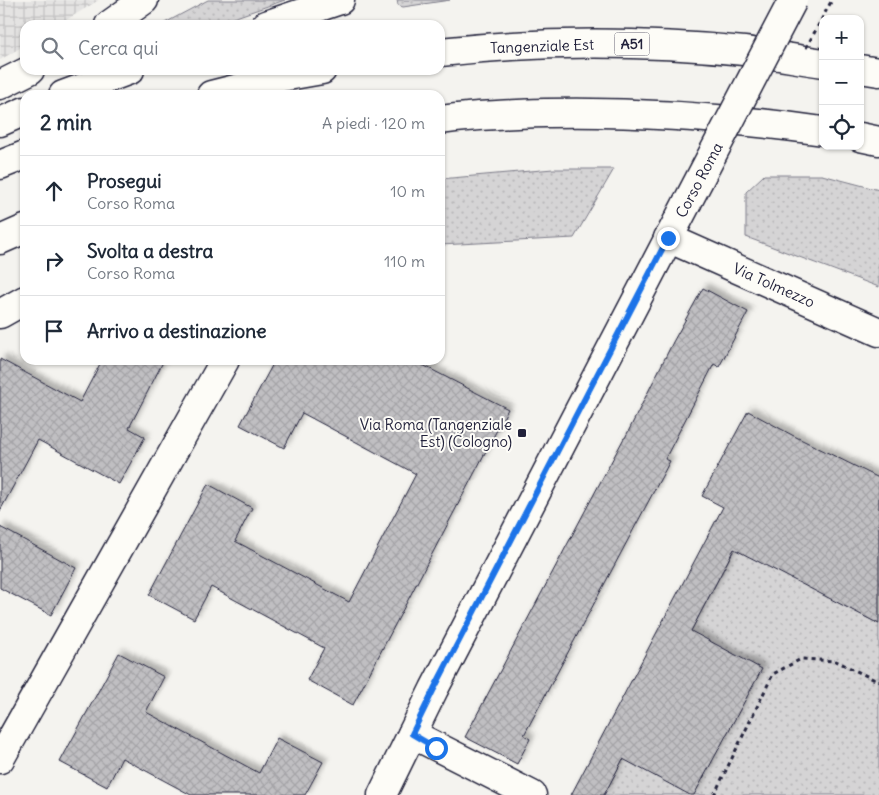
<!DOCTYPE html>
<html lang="it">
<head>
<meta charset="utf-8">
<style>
  body { margin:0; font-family:Delius,sans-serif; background:#f2f2f3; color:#1f2937 }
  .controls { position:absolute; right:15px; top:15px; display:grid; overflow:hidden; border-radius:10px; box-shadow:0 1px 4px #0004 }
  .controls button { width:45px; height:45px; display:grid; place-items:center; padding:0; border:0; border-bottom:1px solid #e0e1e3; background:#fff; color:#1f2937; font:25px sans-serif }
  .stop { position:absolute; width:15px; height:15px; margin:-11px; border:4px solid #1a73e8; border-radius:50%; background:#fff }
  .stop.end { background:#1a73e8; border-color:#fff; box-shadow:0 1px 5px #0008 }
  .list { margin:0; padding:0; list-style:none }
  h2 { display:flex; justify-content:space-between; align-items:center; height:65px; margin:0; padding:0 20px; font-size:21px }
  h2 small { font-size:16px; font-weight:400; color:#747a83 }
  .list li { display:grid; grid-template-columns:32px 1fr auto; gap:15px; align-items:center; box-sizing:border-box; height:70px; padding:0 20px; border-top:1px solid #e0e1e3 }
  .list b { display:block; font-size:19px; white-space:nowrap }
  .list p { margin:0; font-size:16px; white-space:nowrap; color:#747a83 }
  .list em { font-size:16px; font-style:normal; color:#747a83 }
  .icon { flex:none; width:28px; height:28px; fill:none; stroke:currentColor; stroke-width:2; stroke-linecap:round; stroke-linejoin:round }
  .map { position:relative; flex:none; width:879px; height:795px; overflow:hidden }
  .search { position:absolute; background:#fff; box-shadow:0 1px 4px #0004; left:20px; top:20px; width:425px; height:55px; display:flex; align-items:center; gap:12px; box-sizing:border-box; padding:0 18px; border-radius:15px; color:#747a83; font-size:19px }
  .panel { position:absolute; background:#fff; box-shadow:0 1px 4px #0004; left:20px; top:90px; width:425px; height:275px; border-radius:15px }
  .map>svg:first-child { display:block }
  .industrial { fill:url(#industrial-grid) }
  .green { fill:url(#green-dots); stroke:#7c7b88 }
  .building { fill:url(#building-cross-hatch); stroke:#22223b; filter:url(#shadow) }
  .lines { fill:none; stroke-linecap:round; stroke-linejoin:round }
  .minor-casing { stroke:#22223b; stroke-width:31 }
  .secondary-casing { stroke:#22223b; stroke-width:31 }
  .motorway-casing { stroke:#22223b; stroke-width:31 }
  .path { stroke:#22223b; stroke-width:3; stroke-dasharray:4 4; stroke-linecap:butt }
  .minor { stroke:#fdfcf7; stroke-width:28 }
  .secondary { stroke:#fdfcf7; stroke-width:28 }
  .motorway { stroke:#fdfcf7; stroke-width:28 }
  .secondary-bridge-casing { stroke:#22223b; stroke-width:31; stroke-linecap:butt }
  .path-bridge { stroke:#22223b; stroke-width:3; stroke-dasharray:4 4; stroke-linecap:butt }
  .secondary-bridge { stroke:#fdfcf7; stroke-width:28 }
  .route { stroke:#1a73e8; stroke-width:6 }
  .poi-dot { fill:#22223b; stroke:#fdfcf7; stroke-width:2 }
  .labels { text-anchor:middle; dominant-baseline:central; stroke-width:4; stroke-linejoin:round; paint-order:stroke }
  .shield { fill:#fdfcf7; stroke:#646373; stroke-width:1 }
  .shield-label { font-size:14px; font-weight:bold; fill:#22223b }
  .street-label { font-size:15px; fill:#22223b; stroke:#fdfcf7 }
  .poi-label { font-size:15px; fill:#22223b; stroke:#fdfcf7; text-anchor:end }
</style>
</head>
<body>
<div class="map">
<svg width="879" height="795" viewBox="0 0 879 795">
  <defs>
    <pattern id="industrial-grid" width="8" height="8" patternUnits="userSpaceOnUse" patternTransform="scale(1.25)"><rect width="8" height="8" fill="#e4e3e2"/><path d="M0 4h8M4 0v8" fill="none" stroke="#c3c2c3"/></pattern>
    <pattern id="green-dots" width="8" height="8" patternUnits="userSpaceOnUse" patternTransform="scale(1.25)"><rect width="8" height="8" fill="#d5d4d5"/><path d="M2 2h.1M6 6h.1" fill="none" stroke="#b7b6b8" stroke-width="1.8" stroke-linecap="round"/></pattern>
    <pattern id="building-cross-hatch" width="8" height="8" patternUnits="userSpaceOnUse" patternTransform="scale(1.25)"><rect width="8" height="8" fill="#c0bfc2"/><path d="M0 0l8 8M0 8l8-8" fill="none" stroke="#a5a4a8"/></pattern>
    <filter id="shadow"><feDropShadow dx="4.5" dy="-4.5" stdDeviation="2.5" flood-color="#0004"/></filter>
  </defs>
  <rect width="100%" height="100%" fill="#f4f3ef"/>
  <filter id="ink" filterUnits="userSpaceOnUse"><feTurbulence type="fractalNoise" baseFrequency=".02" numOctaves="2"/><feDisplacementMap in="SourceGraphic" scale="10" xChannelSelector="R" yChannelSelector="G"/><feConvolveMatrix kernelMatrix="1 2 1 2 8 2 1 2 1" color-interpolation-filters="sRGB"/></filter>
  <g filter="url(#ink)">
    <path class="industrial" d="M0,0H99L58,25H25V45L0,60Z"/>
    <path class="green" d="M208,0H285L213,25H161Z
      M397,0H450L403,7L398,5Z
      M553,169H614L574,238L440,245V179Z
      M764,175H822L879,190V287L746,237V192Z
      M735,548L879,624V795H604Z"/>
    <path class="building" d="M703,288L748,312L719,367L714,364L665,459L670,461L524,735L530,739L517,764L465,737L601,481L624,438H625L673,342Z
      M0,359L80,402L102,360H164L129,428L145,437L119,484L38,440L0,511Z
      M275,360H413L508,409L353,705L307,680L324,648L211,587L194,619L149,595L208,484L252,508L235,541L349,602L416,474L302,413L284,448L240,425Z
      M748,411L792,435L879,478V624L734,549L691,631L762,669L694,795H690L623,759L604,795H571L723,507L702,496Z
      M0,527L76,568L51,615L0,588Z
      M119,653L164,677L146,712L259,773L277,738L323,762L305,795H191L122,758L107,787L60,762Z"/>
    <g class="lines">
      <g class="minor-casing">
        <path id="minor" d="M109,25L144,0
          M0,85L30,70
          M668,238L879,332
          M0,314L25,300
          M412,734L532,795
          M0,759L225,360"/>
      </g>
      <g class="secondary-casing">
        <path id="secondary" d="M382,795L434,689L687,203"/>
      </g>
      <g class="motorway-casing">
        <path id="motorway" d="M266,25L340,0
          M440,52C540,41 643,41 744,51C770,54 796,59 823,63
          M860,69L879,72
          M63,95L130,70
          M211,95L282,77L322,70
          M440,120C475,115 511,114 546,113C639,111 731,118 823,131
          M0,122L25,111
          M860,137L879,141
          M0,165L25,155
          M0,240L25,229"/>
      </g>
      <path class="path" d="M714,795L773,674L801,659L836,661L879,682"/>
      <use href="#minor" class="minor"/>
      <use href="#secondary" class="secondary"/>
      <use href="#motorway" class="motorway"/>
      <g class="secondary-bridge-casing">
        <path id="secondary-bridge" d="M687,203L793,0"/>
      </g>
      <path class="path-bridge" d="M806,48L832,0"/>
      <use href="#secondary-bridge" class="secondary-bridge"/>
    </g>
  </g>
  <g class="lines" filter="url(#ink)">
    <path class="route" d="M436,748L412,734L434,689L668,238"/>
  </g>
  <rect class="poi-dot" x="517" y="428" width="10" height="10" rx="2.5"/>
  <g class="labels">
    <rect class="shield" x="614.5" y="32.5" width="35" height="23" rx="4"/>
    <g class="shield-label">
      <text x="632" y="44">A51</text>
    </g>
    <g class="street-label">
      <text transform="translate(542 46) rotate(-2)">Tangenziale Est</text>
      <text transform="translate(699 180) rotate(-62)">Corso Roma</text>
      <text transform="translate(774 285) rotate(24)">Via Tolmezzo</text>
    </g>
    <g class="poi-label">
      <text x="512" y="424">Via Roma (Tangenziale<tspan x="512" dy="17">Est) (Cologno)</tspan></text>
    </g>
  </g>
</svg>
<div class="controls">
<button>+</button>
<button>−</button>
<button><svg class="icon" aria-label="locate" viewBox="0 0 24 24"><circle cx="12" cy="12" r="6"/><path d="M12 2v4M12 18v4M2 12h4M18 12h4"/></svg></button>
</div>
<div class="stop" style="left:436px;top:748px"></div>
<div class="stop end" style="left:668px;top:238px"></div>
<div class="search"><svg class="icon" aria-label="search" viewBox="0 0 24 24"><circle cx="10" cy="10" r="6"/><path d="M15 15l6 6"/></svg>Cerca qui</div>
<section class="panel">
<h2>2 min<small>A piedi · 120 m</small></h2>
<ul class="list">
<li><svg class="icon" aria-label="ahead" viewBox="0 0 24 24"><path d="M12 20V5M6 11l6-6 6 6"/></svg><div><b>Prosegui</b><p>Corso Roma</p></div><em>10 m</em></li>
<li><svg class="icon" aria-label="right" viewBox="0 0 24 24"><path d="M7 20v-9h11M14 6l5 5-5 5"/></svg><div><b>Svolta a destra</b><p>Corso Roma</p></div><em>110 m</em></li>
<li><svg class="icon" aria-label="arrive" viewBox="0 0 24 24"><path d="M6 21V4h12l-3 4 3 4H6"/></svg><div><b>Arrivo a destinazione</b></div></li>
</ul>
</section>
</div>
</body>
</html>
